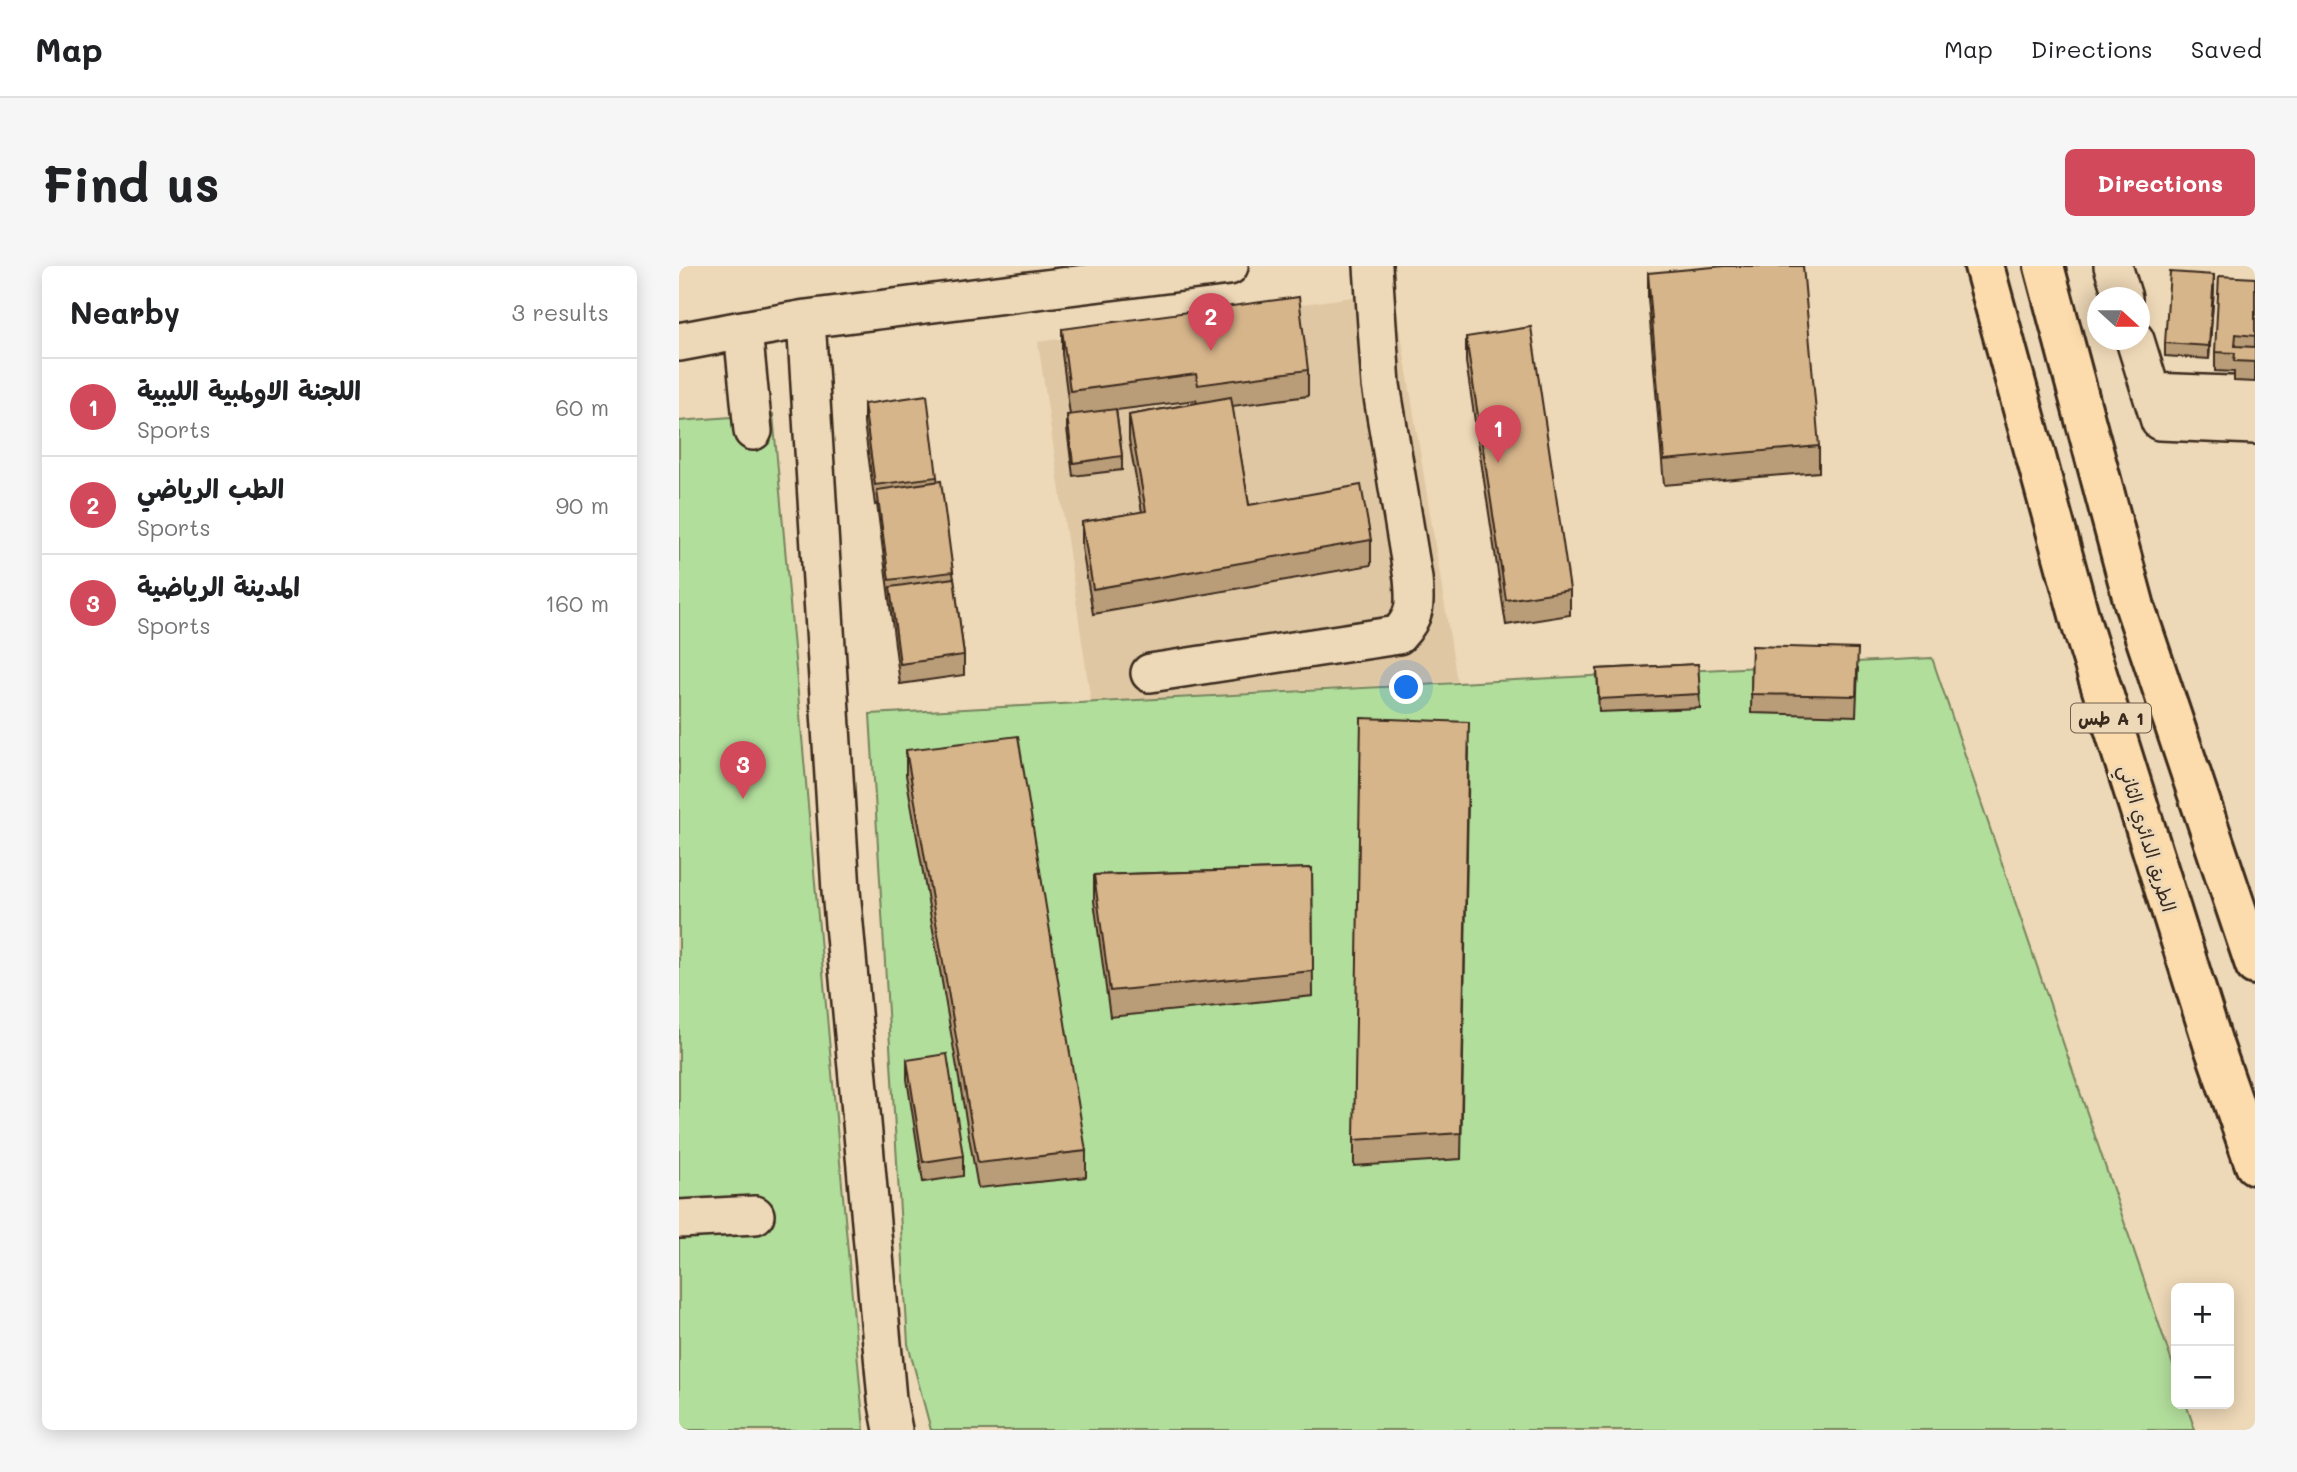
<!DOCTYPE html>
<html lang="en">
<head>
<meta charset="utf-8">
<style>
  body { margin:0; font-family:Mali,"Playpen Sans Arabic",sans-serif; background:#f6f6f6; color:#202124 }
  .controls { position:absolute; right:21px; bottom:21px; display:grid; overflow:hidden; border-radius:10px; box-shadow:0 4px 18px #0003 }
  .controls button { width:63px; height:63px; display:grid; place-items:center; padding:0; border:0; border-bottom:2px solid #e0e0e0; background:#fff; color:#202124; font:35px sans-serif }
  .compass { position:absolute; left:1408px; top:21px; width:63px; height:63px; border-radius:50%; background:#fff; box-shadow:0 4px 18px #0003; rotate:111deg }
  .you { position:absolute; left:728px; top:422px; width:24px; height:24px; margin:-18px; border:5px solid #fff; border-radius:50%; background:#1a73e8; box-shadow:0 0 0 10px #1a73e833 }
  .badge { display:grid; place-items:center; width:46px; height:46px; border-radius:50%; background:#d1495b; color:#fff; font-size:23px; font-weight:700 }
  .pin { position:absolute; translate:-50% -58px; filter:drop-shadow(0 2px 4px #0008) }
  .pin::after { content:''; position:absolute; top:37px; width:24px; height:21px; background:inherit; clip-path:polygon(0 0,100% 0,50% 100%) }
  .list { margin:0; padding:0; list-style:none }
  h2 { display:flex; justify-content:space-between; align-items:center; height:91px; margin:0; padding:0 28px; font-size:30px }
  h2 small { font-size:23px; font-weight:400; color:#757577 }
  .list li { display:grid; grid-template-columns:46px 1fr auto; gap:21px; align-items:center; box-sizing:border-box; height:98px; padding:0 28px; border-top:2px solid #e0e0e0 }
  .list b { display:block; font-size:26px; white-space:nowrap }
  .list p { margin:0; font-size:23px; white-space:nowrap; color:#757577 }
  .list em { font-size:23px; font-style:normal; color:#757577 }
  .map { position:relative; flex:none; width:1576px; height:1164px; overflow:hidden; border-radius:10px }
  header { display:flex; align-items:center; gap:42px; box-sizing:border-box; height:98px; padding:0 35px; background:#fff; border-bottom:2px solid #e0e0e0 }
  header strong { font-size:33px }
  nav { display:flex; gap:38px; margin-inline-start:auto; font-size:24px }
  .intro { display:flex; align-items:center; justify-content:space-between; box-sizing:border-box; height:168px; padding:0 42px }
  h1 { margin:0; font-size:49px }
  .button { padding:18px 32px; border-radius:10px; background:#d1495b; color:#fff; font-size:24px; font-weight:700 }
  main { display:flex; gap:42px; padding:0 42px }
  aside { flex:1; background:#fff; border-radius:10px; box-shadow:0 4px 18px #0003 }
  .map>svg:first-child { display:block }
  .built { fill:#dfc7a4 }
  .green { fill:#b2de9c; stroke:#76845d; stroke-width:2 }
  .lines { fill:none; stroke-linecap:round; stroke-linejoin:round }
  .minor-casing { stroke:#3b2a1e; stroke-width:42 }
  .highway-casing { stroke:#3b2a1e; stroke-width:44 }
  .minor { stroke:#edd8b7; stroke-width:37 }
  .highway { stroke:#fcdcac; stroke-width:38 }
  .wall { fill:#b99c78; stroke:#3b2a1e; stroke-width:2 }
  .shaded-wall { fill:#967f61; stroke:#3b2a1e; stroke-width:2 }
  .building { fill:#d7b58b; stroke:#3b2a1e; stroke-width:2 }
  .labels { text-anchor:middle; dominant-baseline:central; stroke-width:6; stroke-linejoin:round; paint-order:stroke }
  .shield { fill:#edd8b7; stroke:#705e4c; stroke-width:2 }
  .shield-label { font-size:18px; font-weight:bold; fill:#3b2a1e }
  .street-label { font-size:19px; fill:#3b2a1e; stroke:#edd8b7 }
</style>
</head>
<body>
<header>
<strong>Map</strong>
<nav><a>Map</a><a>Directions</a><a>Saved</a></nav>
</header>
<div class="intro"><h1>Find us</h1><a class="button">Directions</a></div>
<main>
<aside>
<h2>Nearby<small>3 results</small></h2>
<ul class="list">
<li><span class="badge">1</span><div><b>اللجنة الاولمبية الليبية</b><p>Sports</p></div><em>60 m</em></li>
<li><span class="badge">2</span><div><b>الطب الرياضي</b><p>Sports</p></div><em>90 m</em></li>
<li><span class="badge">3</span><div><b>المدينة الرياضية</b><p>Sports</p></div><em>160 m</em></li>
</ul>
</aside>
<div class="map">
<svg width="1576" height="1164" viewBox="0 0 1576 1164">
  <rect width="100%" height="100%" fill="#edd8b7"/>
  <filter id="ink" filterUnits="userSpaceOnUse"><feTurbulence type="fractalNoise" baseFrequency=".0143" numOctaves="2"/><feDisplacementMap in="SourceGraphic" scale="14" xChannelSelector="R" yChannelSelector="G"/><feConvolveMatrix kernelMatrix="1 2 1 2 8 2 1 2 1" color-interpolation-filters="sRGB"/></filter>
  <g filter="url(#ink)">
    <path class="built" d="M715,25L778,415L412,436L359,76Z"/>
    <path class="green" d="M94,148L185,1164H0V155Z
      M1253,392L1497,1108V1138H1507L1516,1164H252L229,1078L191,448Z"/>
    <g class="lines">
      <g class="minor-casing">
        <path id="minor" d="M1434,0L1444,32
          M64,64L127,53
          M1456,74L1481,155L1576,159
          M0,76L64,64L74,165
          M1472,126L1576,130
          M471,407L719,369C738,349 736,337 734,312L702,119L694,0
          M0,953L76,949
          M214,1164L208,1133L162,625L127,53L550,0"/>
      </g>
      <g class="highway-casing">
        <path id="highway" d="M1305,0L1403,360L1535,781L1576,899
          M1365,0L1456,341L1576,699"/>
      </g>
      <use href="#minor" class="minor"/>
      <use href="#highway" class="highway"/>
    </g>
    <path class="wall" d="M969,7L1140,180V206L985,219L969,32Z
      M1576,12V116L1555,115V106L1536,105V86Z
      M1535,22L1530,93L1486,90V77Z
      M383,63L629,104V130L553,140L570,239L692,274V299L414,348L403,282V256L463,246L450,174V149L518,137L517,134L437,144L443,190V204L394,210L388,163V149H391L383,88Z
      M787,71L891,324V349L827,359L787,96Z
      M185,138L258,211L274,306L285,389V409L221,418L198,238L196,239L185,157Z
      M1073,380L1179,402L1177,450L1072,447Z
      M1019,398L1021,442L920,446L918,403Z
      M790,481L782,893L675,900V874Z
      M227,484L407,885V911L299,922L227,509Z
      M633,602L634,730L431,751L415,635V609Z
      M228,794L284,890V910L244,916L228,813Z"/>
    <path class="shaded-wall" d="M1535,9V22L1530,93V80Z"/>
    <path class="building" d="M1045,0H1124L1140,180L985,194L969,7Z
      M1491,6L1535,9L1530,80L1486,77Z
      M1540,10L1576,12V70L1557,68L1556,80L1576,81V96L1555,95L1556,87L1536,86Z
      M620,31L629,104L519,119L517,108L391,125L383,63Z
      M852,61L891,324L827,334L787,71Z
      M248,129L258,211L196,219L185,138Z
      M552,131L570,239L682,219L692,274L414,323L403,256L467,245L450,149Z
      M437,143L443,190L394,197L388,149Z
      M262,215L274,306L210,314L198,224Z
      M275,312L285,389L221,398L211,321Z
      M1073,380L1179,383L1177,430L1072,428Z
      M1019,398L1021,428L920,433L918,403Z
      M682,452L790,456L782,867L675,874Z
      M339,470L407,885L299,897L227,484Z
      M633,602L634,705L431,725L415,609Z
      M268,788L284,890L244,896L228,794Z"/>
  </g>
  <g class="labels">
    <rect class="shield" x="1392" y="437.5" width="80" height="29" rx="5"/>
    <g class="shield-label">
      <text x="1432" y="452">طس A 1</text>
    </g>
    <g class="street-label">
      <text transform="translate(1469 572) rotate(73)">الطريق الدائري الثاني</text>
    </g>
  </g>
</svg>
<div class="controls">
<button>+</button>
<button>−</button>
</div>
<svg class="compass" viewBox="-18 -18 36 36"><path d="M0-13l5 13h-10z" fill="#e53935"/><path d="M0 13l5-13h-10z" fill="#757577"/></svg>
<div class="you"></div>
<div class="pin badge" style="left:819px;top:197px">1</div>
<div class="pin badge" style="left:532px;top:85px">2</div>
<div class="pin badge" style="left:64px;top:533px">3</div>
</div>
</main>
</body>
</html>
